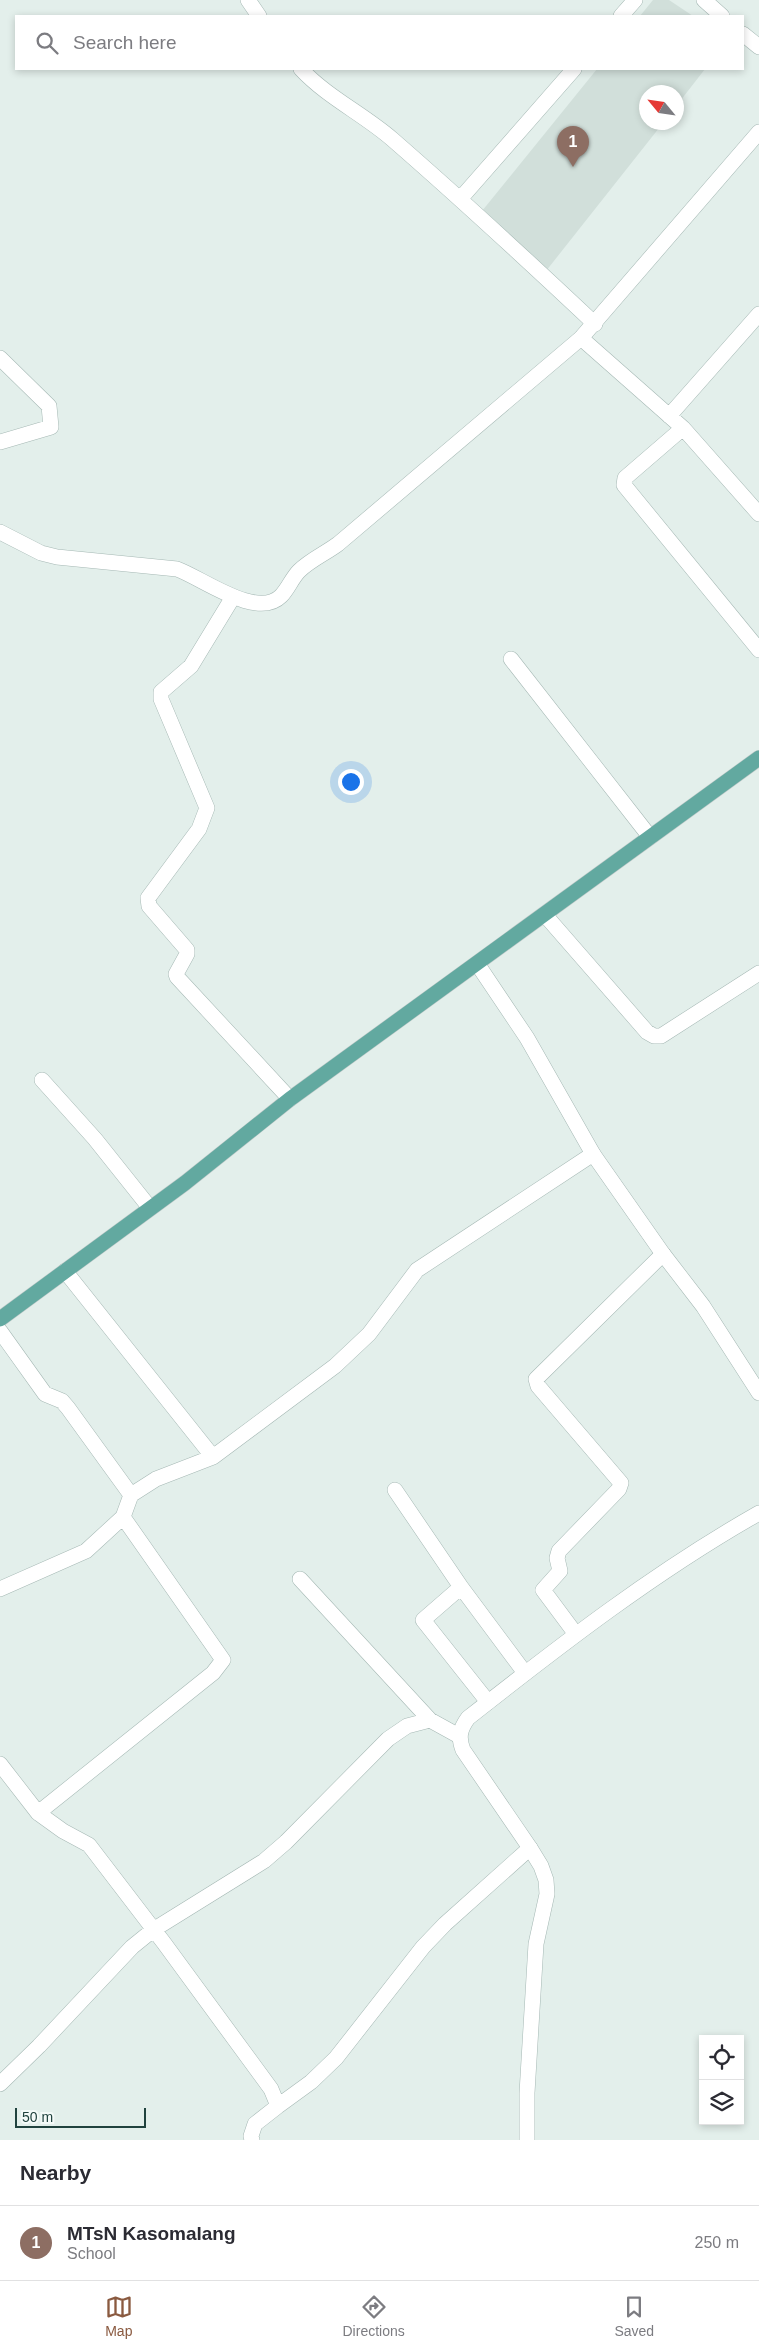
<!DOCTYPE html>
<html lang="en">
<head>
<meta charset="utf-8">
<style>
  body { margin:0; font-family:Arial,sans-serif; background:#f7f7f7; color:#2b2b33 }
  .controls { position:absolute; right:15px; bottom:15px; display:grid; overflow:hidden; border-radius:0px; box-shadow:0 2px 8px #0003 }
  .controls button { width:45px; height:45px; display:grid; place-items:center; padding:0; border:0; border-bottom:1px solid #e1e1e2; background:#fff; color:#2b2b33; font:25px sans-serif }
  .compass { position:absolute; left:639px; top:85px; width:45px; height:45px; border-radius:50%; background:#fff; box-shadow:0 2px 8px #0003; rotate:299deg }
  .scale { position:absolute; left:15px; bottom:12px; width:131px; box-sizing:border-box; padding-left:5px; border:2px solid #20423e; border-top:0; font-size:14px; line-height:18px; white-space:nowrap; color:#20423e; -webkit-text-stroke:4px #f4faf8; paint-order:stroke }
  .you { position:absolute; left:350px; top:781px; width:18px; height:18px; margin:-12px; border:4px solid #fff; border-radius:50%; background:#1a73e8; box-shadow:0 0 0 8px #1a73e833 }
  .badge { display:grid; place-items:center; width:32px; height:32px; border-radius:50%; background:#8a5a40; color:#fff; font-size:16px; font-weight:700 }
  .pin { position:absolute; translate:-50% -41px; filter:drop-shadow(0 1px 2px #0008) }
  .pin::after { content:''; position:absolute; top:26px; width:18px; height:15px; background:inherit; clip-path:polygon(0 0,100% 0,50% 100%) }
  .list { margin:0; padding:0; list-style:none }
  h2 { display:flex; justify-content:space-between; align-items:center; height:65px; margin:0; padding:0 20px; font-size:21px }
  h2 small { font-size:16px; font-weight:400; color:#7c7c81 }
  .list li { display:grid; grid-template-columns:32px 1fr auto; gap:15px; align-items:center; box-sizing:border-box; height:75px; padding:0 20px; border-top:1px solid #e1e1e2 }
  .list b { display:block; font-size:19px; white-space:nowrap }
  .list p { margin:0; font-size:16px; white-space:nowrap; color:#7c7c81 }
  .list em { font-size:16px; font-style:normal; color:#7c7c81 }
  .icon { flex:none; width:28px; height:28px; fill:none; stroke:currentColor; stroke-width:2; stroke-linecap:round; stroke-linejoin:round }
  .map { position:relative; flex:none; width:759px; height:2140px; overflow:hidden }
  .search { position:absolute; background:#fff; box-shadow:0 2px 8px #0003; left:15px; right:15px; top:15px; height:55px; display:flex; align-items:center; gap:12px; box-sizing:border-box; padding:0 18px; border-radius:0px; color:#7c7c81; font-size:19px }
  .sheet { height:140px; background:#fff }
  nav { display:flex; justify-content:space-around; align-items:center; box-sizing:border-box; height:70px; border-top:1px solid #e1e1e2; background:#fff; font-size:14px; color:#7c7c81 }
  nav a { display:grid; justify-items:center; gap:2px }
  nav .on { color:#8a5a40 }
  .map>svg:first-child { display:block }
  .built { fill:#d1dfda }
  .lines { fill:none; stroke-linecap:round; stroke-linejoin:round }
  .minor-casing { stroke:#a5b8b4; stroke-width:16 }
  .tertiary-casing { stroke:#a5b8b4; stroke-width:16 }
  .primary-casing { stroke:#c1cac9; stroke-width:16 }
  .minor { stroke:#fff; stroke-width:15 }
  .tertiary { stroke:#fff; stroke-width:15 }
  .primary { stroke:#62a9a0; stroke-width:15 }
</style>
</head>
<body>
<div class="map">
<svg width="759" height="2140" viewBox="0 0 759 2140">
  <rect width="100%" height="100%" fill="#e3efeb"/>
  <path class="built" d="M653,0H669L693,16H640Z
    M597,69H705L677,105L676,92H646V122L663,123L546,271L482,211Z"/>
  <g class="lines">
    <g class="minor-casing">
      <path id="minor" d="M248,0L259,16
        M704,0L722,16
        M621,16L635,0
        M743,34L759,47
        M301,69C327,97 363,114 392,139C461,199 528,261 595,324
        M461,198L574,69
        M581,338L683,428L759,514
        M0,358L49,406L51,427L0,442
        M669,416L759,314
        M683,428L625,478L624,485L759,650
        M233,597L191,666L161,692V699L207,808L199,829L148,898L149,906L187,950V954L176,974L177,977L290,1099
        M511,659L650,837
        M545,915L647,1032L654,1036H661L759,973
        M42,1080L95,1139L150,1208
        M65,1271L213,1457
        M0,1331L45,1394L62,1401L68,1408L131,1495
        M395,1490L461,1587L525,1673
        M300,1579L430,1720
        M461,1587L423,1620L488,1702
        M0,1589L86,1551L123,1517L131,1495L156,1479L213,1457L335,1366L369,1334L417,1270L593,1154
        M575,1633L543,1590L560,1571L557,1558L559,1551L619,1489L621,1483L538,1386L536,1379L663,1254
        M0,1764L38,1813L63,1831L89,1845L164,1943L271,2089L278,2106L255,2124L251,2136L252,2140
        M38,1813L213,1673L223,1660L123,1517
        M0,2084L39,2046L132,1947L153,1930L264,1861L286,1842L388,1739L407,1726L430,1720L459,1736
        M278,2106L311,2082L336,2058L423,1947L445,1924L530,1848"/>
    </g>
    <g class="tertiary-casing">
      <path id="tertiary" d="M0,532L41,553L57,557L177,569C202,578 257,620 281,596C288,589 292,578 299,571C310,560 326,553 338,544L581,338L759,132
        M478,965L527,1038L593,1154L663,1254L703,1306L759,1393
        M527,2140V2093L536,1944L547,1894L546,1880L541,1866L530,1848L463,1750C458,1737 460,1729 468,1718C562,1644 655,1572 759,1513"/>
    </g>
    <g class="primary-casing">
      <path id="primary" d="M0,1319L185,1183L290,1099L759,758"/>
    </g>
    <use href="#minor" class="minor"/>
    <use href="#tertiary" class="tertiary"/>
    <use href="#primary" class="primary"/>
  </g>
</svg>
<div class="controls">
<button><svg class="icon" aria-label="locate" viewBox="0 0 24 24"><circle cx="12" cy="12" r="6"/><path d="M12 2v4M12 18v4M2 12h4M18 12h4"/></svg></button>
<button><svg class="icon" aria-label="layers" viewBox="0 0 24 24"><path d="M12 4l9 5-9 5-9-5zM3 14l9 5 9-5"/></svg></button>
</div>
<svg class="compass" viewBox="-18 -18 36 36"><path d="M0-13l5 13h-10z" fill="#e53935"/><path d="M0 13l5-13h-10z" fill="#7c7c81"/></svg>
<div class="scale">50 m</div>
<div class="you"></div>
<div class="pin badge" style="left:573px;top:167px;background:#8d6e63">1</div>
<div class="search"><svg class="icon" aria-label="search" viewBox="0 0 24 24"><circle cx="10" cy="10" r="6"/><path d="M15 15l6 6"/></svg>Search here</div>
</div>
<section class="sheet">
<h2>Nearby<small></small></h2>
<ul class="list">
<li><span class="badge" style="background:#8d6e63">1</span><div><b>MTsN Kasomalang</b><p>School</p></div><em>250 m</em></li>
</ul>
</section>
<nav>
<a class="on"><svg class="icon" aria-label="map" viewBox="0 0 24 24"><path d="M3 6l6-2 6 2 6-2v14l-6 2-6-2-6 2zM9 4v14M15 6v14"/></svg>Map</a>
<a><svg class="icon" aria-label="directions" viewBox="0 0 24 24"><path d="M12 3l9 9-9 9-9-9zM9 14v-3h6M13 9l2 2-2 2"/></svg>Directions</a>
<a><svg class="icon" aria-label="saved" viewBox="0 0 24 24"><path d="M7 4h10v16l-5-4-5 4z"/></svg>Saved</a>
</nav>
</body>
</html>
